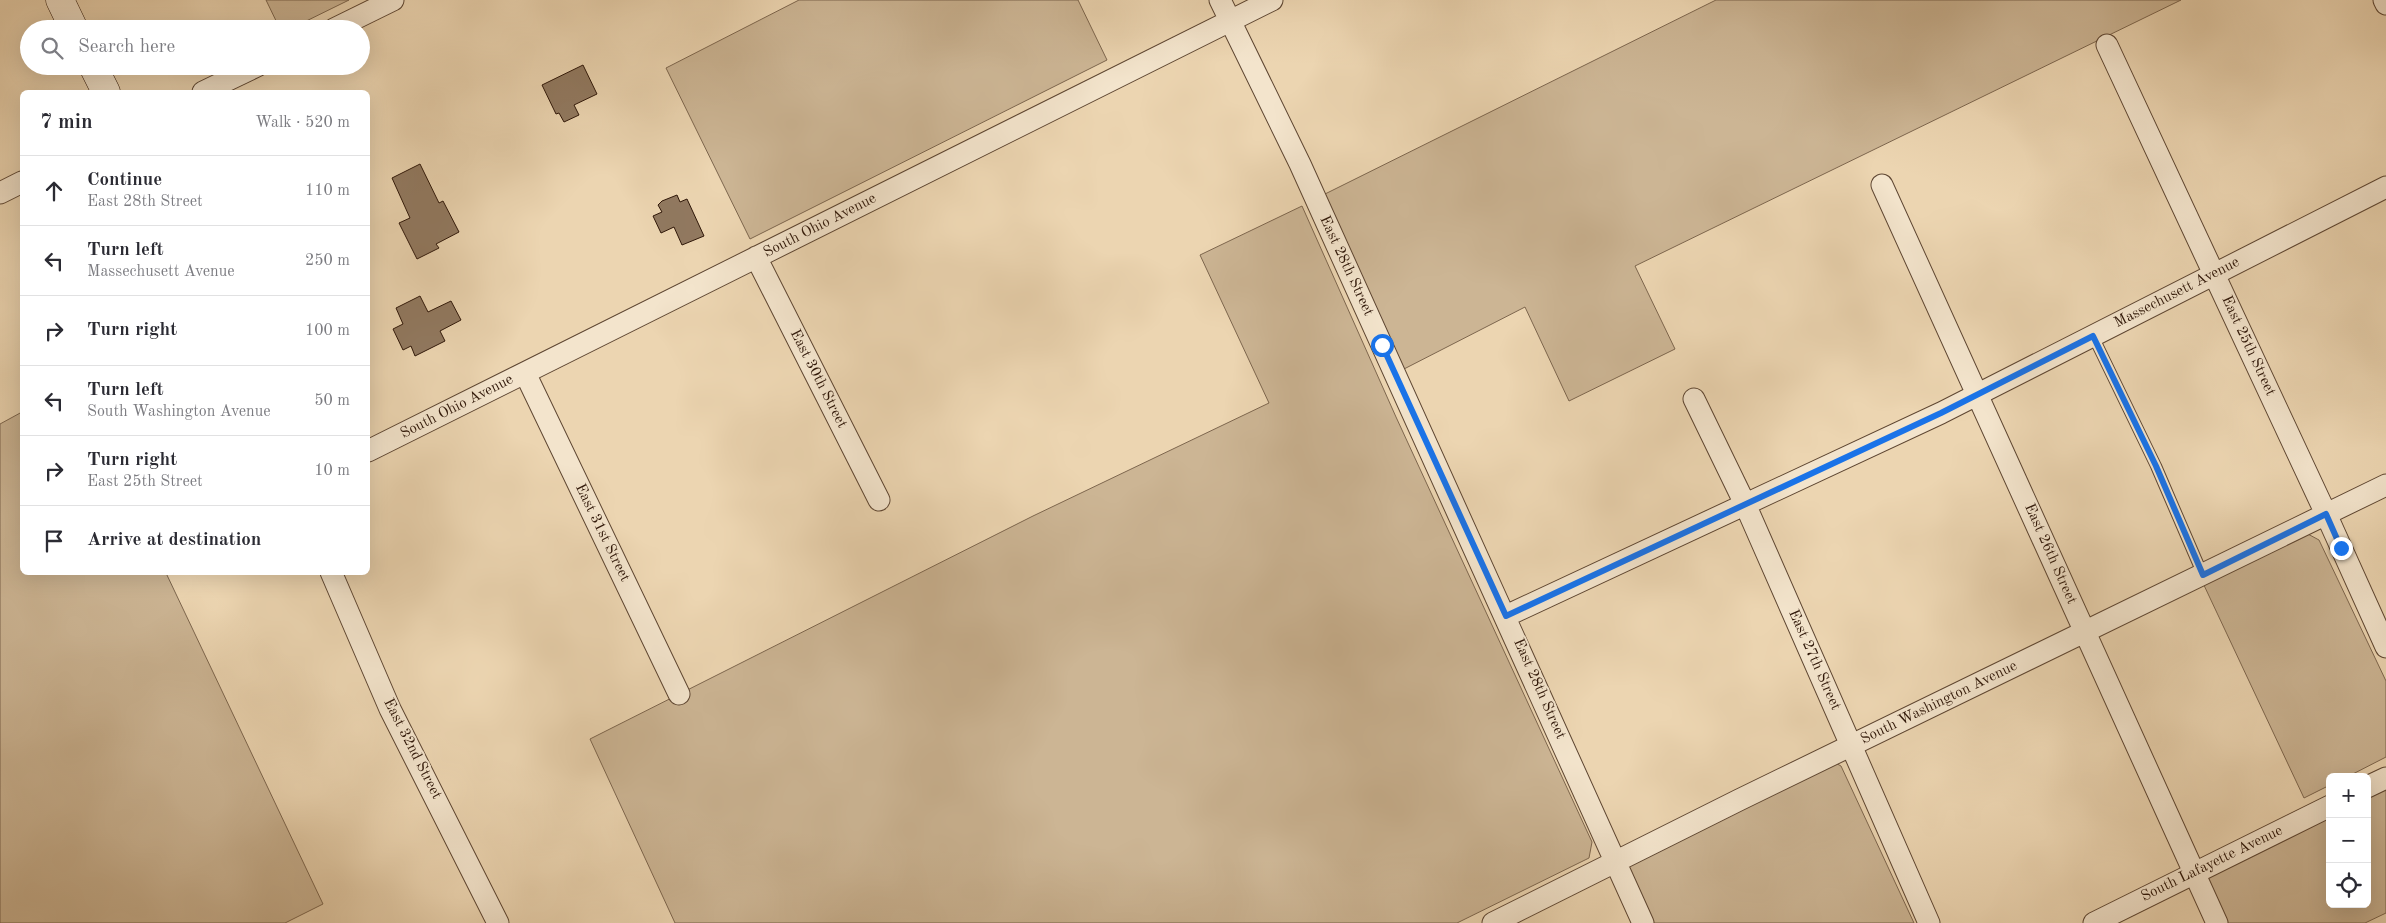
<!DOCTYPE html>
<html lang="en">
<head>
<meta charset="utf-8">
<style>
  body { margin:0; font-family:"Old Standard TT",serif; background:#f2f2f3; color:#2b2b33 }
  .controls { position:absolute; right:15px; bottom:15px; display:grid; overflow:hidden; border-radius:8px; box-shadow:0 5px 20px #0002 }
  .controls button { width:45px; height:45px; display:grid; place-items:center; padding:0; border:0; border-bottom:1px solid #e1e1e2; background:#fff; color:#2b2b33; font:25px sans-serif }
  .stop { position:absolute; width:15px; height:15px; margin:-11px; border:4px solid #1a73e8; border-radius:50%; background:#fff }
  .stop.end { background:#1a73e8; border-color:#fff; box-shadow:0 1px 5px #0008 }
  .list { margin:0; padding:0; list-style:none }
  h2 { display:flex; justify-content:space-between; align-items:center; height:65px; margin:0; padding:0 20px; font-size:21px }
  h2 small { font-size:16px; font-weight:400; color:#7c7c81 }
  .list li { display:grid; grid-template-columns:32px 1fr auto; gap:15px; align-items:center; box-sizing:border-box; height:70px; padding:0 20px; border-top:1px solid #e1e1e2 }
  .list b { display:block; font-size:19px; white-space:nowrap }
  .list p { margin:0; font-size:16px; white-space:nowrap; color:#7c7c81 }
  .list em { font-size:16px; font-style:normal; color:#7c7c81 }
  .icon { flex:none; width:28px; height:28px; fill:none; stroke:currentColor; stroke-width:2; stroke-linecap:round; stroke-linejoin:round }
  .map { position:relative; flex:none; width:2386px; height:923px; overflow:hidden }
  .search { position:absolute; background:#fff; box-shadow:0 5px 20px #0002; left:20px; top:20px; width:350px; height:55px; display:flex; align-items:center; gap:12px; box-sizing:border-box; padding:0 18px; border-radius:28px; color:#7c7c81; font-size:19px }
  .panel { position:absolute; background:#fff; box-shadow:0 5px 20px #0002; left:20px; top:90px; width:350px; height:485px; border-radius:8px }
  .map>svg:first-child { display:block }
  .green { fill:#ccb594; stroke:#7d664e }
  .building { fill:#917960; stroke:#2e1608 }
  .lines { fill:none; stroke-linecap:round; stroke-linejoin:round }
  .lane-casing { stroke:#5e4632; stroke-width:12 }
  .street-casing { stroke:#5e4632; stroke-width:23 }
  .secondary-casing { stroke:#2e1608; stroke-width:29 }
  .lane { stroke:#f3e4cc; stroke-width:10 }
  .street { stroke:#f3e4cc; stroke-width:21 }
  .secondary { stroke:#f3e4cc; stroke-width:28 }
  .route { stroke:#1a73e8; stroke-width:6 }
  .labels { text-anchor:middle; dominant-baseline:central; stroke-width:4; stroke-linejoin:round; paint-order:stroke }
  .street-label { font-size:15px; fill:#2e1608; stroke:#f3e4cc }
</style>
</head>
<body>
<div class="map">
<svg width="2386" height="923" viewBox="0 0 2386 923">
  <rect width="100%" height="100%" fill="#ecd5b1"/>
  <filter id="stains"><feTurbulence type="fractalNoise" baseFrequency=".004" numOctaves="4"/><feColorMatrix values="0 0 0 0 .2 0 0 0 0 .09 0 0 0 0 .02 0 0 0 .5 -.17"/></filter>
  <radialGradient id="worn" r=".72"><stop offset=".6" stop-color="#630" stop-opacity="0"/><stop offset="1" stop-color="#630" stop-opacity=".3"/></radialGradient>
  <path class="green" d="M266,0H349L290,29H280Z
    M799,0H1078L1107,60L750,239L666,68Z
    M1716,0H2181L1635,266L1675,349L1569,401L1525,307L1404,369L1325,194Z
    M1302,206L1396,417L1592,842L1589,858L1457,923H675L590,739L1033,516L1269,403L1200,255Z
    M22,412V572L166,573L323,904L285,923H0V424Z
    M2306,533L2319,540L2386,681V757L2347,777H2330V785L2304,798L2202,581Z
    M1830,760L1841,766L1914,923H1651L1627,869L1635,858Z
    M2386,781V913L2365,923H2226L2202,870L2330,808V904H2367V790Z"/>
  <path class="building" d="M583,65L597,94L574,105L579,115L564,122L559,113L556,114L542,85Z
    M420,164L439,203L443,201L459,232L436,244L439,248L417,259L399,223L410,218L392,178Z
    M677,195L680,202L687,199L704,236L682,245L674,227L661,233L653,216L662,212L658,205L662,201Z
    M420,296L428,312L451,301L461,320L440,331L445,341L415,356L411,346L403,350L393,329L403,324L396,308Z"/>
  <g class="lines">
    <g class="lane-casing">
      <path id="lane" d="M2093,336L2156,466L2203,575"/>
    </g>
    <g class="street-casing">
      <path id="street" d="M1220,0L1300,164L1643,923
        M2384,0L2386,4
        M334,29L393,0
        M2107,45L2326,514L2386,647
        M203,92L257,66
        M1882,185L2217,923
        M0,193L22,182
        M756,257L879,500
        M525,373L679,694
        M1694,399L1745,504L1929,923
        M368,451L1272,0
        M331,572L390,709L498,923
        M1506,616L1941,413L2386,187
        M2367,787L2386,778
        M1493,923L1739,800L2386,485
        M2094,923L2330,806"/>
    </g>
    <g class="secondary-casing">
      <path id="secondary" d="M60,0L74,29
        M93,66L106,92"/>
    </g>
    <use href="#lane" class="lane"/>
    <use href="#street" class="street"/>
    <use href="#secondary" class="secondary"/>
  </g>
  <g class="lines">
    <path class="route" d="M1382,345L1506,616L1941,413L2093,336L2156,466L2203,575L2326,514L2341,548"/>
  </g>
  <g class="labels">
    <g class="street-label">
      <text transform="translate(820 226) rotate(-27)">South Ohio Avenue</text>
      <text transform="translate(1346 266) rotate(65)">East 28th Street</text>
      <text transform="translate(2177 293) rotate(-27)">Massechusett Avenue</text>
      <text transform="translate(2248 346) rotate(65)">East 25th Street</text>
      <text transform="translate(818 379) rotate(63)">East 30th Street</text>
      <text transform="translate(457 407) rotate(-27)">South Ohio Avenue</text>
      <text transform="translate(602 533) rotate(64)">East 31st Street</text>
      <text transform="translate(2050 554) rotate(66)">East 26th Street</text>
      <text transform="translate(1814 660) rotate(66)">East 27th Street</text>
      <text transform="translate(1539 689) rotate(66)">East 28th Street</text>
      <text transform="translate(1939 703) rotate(-26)">South Washington Avenue</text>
      <text transform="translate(412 749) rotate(63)">East 32nd Street</text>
      <text transform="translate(2212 864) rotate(-26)">South Lafayette Avenue</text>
    </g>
  </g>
  <rect width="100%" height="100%" filter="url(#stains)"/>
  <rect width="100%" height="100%" fill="url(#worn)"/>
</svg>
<div class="controls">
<button>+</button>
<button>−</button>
<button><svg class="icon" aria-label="locate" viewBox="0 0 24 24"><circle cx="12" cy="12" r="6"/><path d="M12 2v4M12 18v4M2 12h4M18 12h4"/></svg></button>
</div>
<div class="stop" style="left:1382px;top:345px"></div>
<div class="stop end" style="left:2341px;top:548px"></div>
<div class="search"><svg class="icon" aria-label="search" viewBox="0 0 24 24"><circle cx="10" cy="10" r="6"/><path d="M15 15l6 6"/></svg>Search here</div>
<section class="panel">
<h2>7 min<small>Walk · 520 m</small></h2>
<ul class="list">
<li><svg class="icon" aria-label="ahead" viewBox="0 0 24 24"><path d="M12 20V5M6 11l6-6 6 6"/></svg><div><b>Continue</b><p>East 28th Street</p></div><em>110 m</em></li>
<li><svg class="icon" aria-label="left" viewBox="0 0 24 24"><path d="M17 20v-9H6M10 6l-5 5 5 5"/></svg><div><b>Turn left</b><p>Massechusett Avenue</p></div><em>250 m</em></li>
<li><svg class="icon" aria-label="right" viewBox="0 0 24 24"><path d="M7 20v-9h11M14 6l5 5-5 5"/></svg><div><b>Turn right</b></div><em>100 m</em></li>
<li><svg class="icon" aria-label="left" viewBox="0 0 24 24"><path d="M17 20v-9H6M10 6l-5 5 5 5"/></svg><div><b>Turn left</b><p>South Washington Avenue</p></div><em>50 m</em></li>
<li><svg class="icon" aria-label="right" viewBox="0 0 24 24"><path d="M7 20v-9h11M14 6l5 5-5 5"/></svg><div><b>Turn right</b><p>East 25th Street</p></div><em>10 m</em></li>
<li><svg class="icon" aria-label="arrive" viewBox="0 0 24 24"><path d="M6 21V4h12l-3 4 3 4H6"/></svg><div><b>Arrive at destination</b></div></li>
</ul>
</section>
</div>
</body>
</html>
